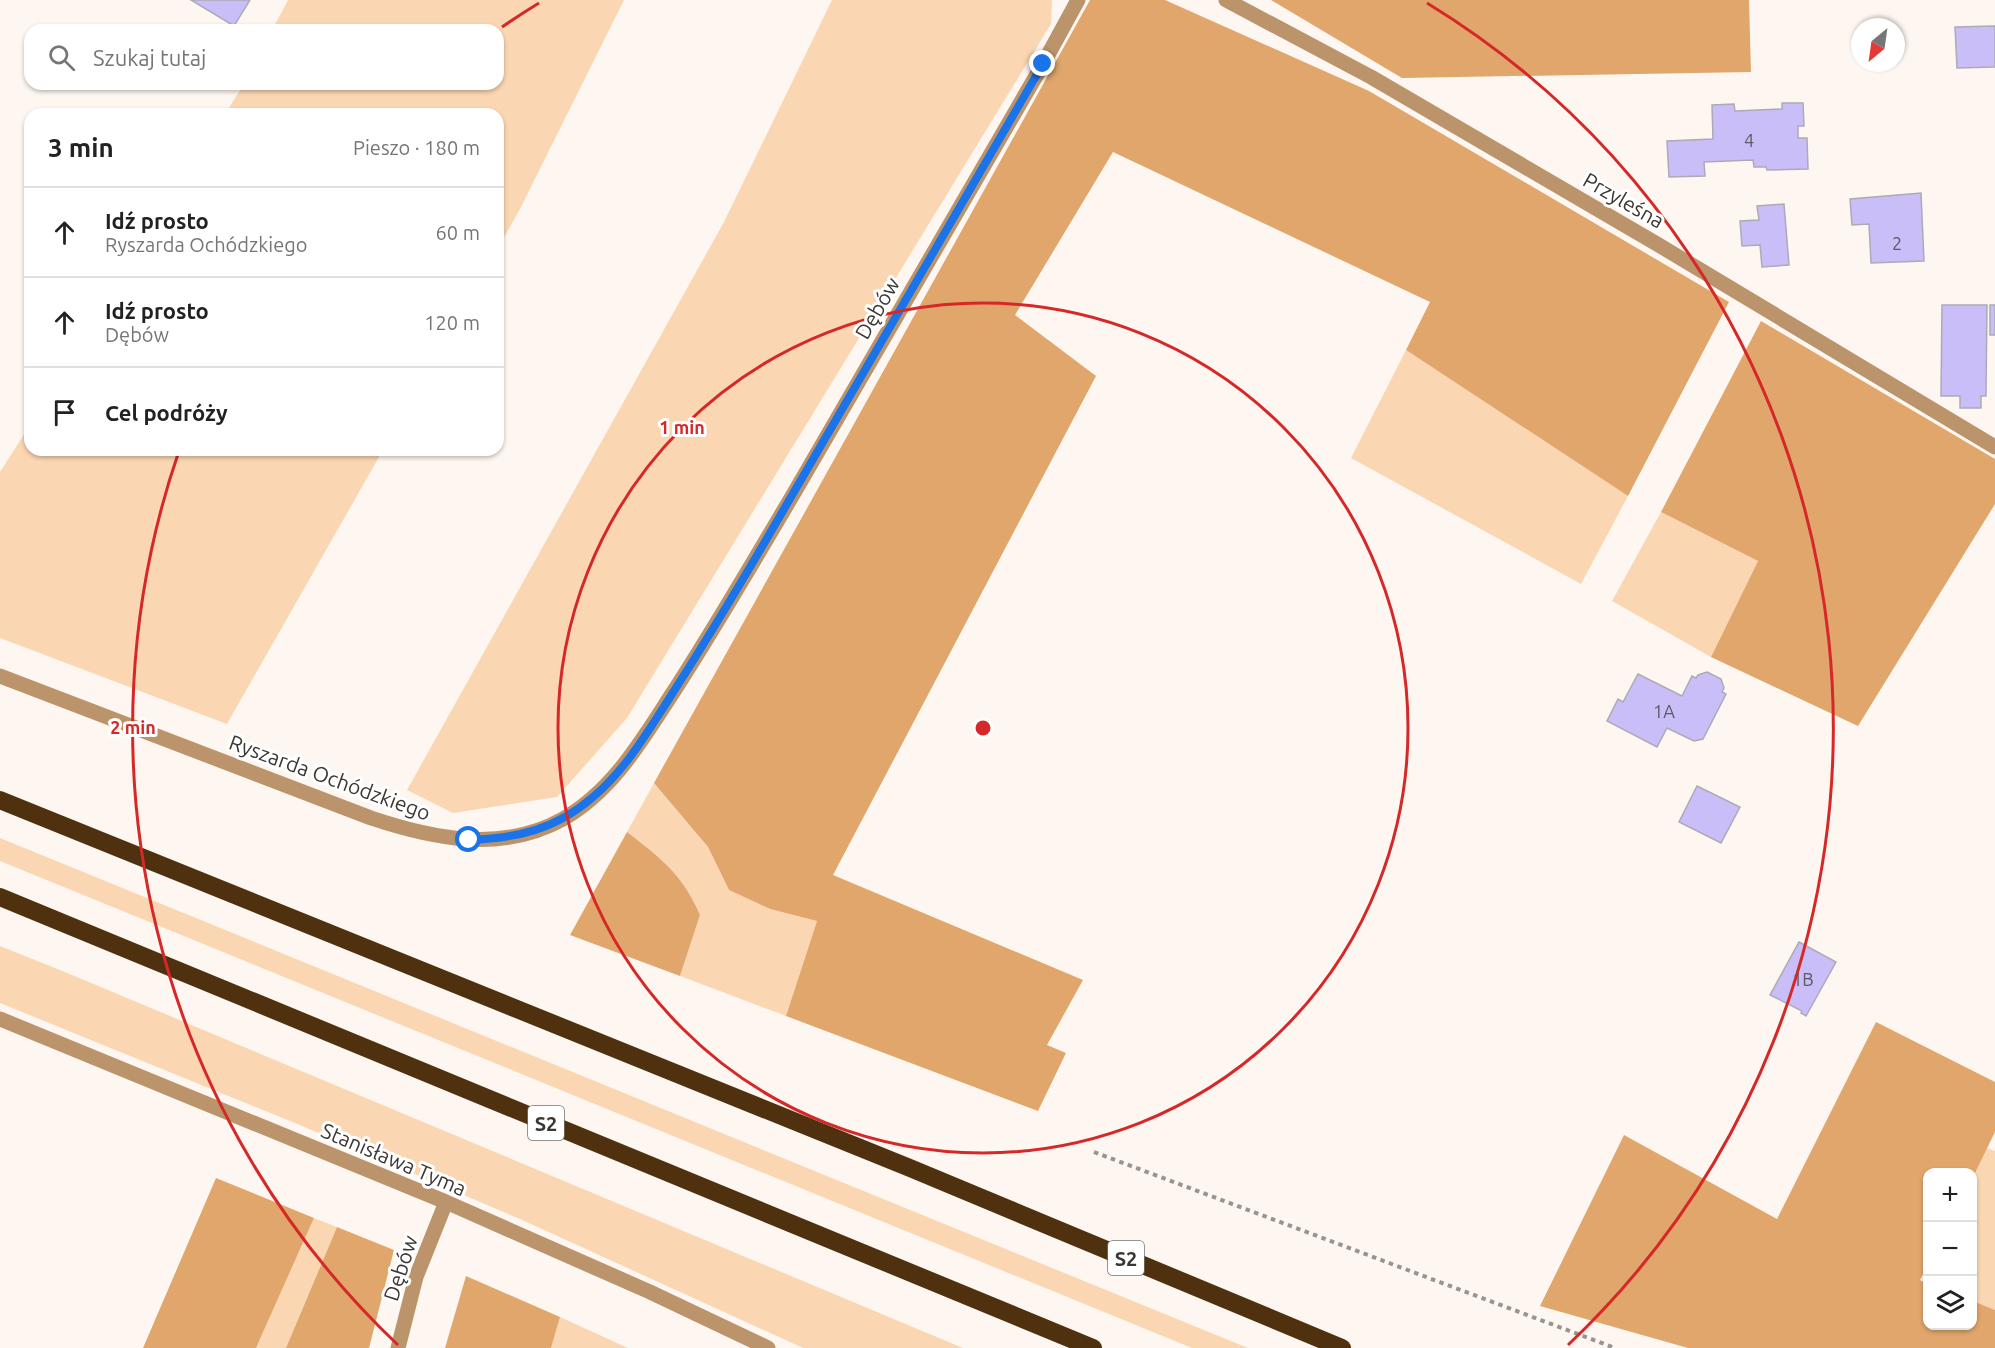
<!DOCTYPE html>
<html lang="pl">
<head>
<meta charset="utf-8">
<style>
  body { margin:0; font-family:Ubuntu,sans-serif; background:#f6f6f6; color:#222 }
  .controls { position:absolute; right:18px; bottom:18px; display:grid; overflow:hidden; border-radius:12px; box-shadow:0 2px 4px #0004 }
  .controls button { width:54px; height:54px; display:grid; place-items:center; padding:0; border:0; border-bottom:2px solid #e0e0e0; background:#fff; color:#222; font:30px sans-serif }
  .compass { position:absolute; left:1851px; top:18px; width:54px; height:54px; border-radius:50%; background:#fff; box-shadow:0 2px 4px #0004; rotate:209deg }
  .stop { position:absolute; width:18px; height:18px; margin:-14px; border:4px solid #1a73e8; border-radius:50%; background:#fff }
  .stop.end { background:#1a73e8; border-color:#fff; box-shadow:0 2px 6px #0008 }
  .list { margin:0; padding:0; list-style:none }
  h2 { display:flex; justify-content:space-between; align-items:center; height:78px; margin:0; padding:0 24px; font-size:26px }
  h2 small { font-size:20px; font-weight:400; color:#767676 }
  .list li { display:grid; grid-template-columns:39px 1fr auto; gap:18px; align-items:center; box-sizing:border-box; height:90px; padding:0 24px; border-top:2px solid #e0e0e0 }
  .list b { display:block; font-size:22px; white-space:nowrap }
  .list p { margin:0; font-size:20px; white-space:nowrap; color:#767676 }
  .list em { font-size:20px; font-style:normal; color:#767676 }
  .icon { flex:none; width:33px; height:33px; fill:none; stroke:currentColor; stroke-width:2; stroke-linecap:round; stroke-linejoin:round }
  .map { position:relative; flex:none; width:1995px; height:1348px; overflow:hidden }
  .search { position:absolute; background:#fff; box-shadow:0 2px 4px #0004; left:24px; top:24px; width:480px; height:66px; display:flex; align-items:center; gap:15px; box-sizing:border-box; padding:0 21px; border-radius:18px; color:#767676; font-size:22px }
  .panel { position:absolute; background:#fff; box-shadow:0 2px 4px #0004; left:24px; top:108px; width:480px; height:348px; border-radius:18px }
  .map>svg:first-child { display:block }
  .green { fill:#fbd6b2 }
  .forest { fill:#e0a66c }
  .building { fill:#c9bef7; stroke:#adaab7; stroke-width:1.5 }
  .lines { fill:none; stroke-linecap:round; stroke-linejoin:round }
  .path { stroke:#99948f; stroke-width:4; stroke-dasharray:4.5 4.5; stroke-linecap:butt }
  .minor { stroke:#bc946c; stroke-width:15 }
  .highway { stroke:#4f310f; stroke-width:18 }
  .route { stroke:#1a73e8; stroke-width:8 }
  .ring { fill:none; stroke:#d62828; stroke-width:3 }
  .labels { text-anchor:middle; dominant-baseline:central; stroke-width:6; stroke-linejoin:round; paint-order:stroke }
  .number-label { font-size:18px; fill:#5e5964 }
  .shield { fill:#fff; stroke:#767370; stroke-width:1.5 }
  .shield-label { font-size:20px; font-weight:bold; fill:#3b3733 }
  .street-label { font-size:21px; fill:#3b3733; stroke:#fff }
  .centre { fill:#d62828; stroke:#fff; stroke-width:3 }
  .ring-label { font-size:18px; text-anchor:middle; font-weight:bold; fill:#d62828; stroke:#fff; stroke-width:6; stroke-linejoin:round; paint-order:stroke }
</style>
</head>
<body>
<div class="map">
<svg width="1995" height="1348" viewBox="0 0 1995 1348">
  <rect width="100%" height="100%" fill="#fef7f1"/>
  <path class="green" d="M288,0H624L520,209L498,248V114H225L244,84H498V30H272Z
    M832,0H1052L1051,24L627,718L557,797L453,813L407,790L724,222Z
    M1406,350L1628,496L1581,584L1351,458Z
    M30,425V450H383L227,724L0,638V472Z
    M1661,512L1758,561L1711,657L1612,601Z
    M654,783L708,847L729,890L770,909L817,921L786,1016L680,976L700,915C683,875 661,858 627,832Z
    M0,838L1248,1348H1192L0,861Z
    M0,946L65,972L963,1348H803L520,1219L295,1123L0,1003Z
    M1987,1148L1995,1151V1310L1973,1301L1972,1177Z
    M314,1218L337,1227L286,1348H256Z
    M560,1317L628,1348H551Z"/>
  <path class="forest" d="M1090,0H1165L1369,91L1729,302L1628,496L1406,350L1430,302L1113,152L1015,315L1096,376L833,875L1083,980L1047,1045L1066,1053L1038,1111L786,1016L817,921L770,909L729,890L708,847L654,783Z
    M1271,0H1749L1751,72L1402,78Z
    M1761,321L1995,459V504L1858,726L1711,657L1758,561L1661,512Z
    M627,832C661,858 683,875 700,915L680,976L570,935Z
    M1876,1022L1995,1082V1132L1973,1177L1972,1172H1928L1927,1266L1920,1280L1927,1284L1928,1326H1972L1973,1301L1995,1310V1348H1688L1540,1306L1624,1135L1777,1219Z
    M216,1178L314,1218L256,1348H143Z
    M337,1227L394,1250L369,1348H286Z
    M466,1276L560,1317L551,1348H445Z"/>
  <path class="building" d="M191,0H250L234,26Z
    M1995,26V67L1957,68L1955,27Z
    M1782,103H1803L1804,126H1798V138H1807L1808,169L1767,170L1766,167H1754L1753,160L1704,162L1705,176L1669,177L1667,141L1713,139L1712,105L1734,104L1735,111L1782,109Z
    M1921,193L1924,261L1871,263L1869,224L1852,225L1850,199Z
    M1784,204L1789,265L1762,267L1760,245L1742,246L1740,221L1759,220L1757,206Z
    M1942,305H1987L1986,396H1981V408H1960V396H1941Z
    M1990,305H1995V335H1990Z
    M1707,672L1721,679L1724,688L1722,692L1726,694L1703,739L1694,741L1667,728L1657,747L1607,721L1618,699L1623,702L1638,674L1682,696L1692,676L1696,678L1698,675Z
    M1697,786L1740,807L1721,843L1679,822Z
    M1799,942L1836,962L1806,1016L1801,1013L1802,1011L1770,995Z"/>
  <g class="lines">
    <path class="path" d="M1094,1152L1615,1348"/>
    <path class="minor" d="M1226,0L1371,77L1657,244L1995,447
      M0,676L371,818C434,839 502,853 563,819C614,790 643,738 674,691C716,626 755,559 794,493C877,350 960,207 1043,64L1078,0
      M0,1019L446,1202L650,1292L768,1348
      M398,1348L416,1277L446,1202"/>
    <path class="highway" d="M0,800L910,1168L1342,1348
      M0,897L1093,1348"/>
  </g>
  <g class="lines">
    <path class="route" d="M469,840C517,838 555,830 593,797C624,771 645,736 667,702C701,649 734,595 766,540C858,381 951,223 1043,64"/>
  </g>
  <g class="ring">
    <circle cx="983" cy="728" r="425"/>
    <path d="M398 1345A850 850 0 0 1 179 451M502 27A850 850 0 0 1 539 3M1427 3A850 850 0 0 1 1568 1345"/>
  </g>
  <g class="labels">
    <g class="number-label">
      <text x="1749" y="140">4</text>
      <text x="1897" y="243">2</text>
      <text x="1664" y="711">1A</text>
      <text x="1803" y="979">1B</text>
    </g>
    <g class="shield">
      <rect x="528" y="1106" width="36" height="34" rx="4.5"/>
      <rect x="1108" y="1241" width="36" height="34" rx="4.5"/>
    </g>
    <g class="shield-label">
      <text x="546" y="1123">S2</text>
      <text x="1126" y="1258">S2</text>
    </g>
    <g class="street-label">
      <text transform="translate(1624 200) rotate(30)">Przyleśna</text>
      <text transform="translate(877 308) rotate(-60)">Dębów</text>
      <text transform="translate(330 777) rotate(20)">Ryszarda Ochódzkiego</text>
      <text transform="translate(394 1159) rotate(23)">Stanisława Tyma</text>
      <text transform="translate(400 1268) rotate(-72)">Dębów</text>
    </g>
  </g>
  <circle cx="983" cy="728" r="9" class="centre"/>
  <g class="ring-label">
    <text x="682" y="434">1 min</text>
    <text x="133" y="734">2 min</text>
  </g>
</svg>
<div class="controls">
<button>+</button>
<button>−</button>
<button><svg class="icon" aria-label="layers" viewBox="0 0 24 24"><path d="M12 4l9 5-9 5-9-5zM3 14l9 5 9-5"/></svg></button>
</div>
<svg class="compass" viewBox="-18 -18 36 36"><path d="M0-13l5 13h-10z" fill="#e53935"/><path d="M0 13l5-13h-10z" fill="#767676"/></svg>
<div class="stop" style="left:469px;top:840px"></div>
<div class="stop end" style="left:1043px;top:64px"></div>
<div class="search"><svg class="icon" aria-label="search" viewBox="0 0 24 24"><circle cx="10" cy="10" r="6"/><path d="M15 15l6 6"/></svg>Szukaj tutaj</div>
<section class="panel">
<h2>3 min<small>Pieszo · 180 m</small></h2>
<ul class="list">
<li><svg class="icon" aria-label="ahead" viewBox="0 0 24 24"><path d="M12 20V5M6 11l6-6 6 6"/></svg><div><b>Idź prosto</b><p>Ryszarda Ochódzkiego</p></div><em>60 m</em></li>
<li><svg class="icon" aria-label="ahead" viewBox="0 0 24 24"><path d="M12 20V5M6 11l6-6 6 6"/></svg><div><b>Idź prosto</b><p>Dębów</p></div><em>120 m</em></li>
<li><svg class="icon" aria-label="arrive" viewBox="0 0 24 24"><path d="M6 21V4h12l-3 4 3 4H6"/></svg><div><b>Cel podróży</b></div></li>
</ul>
</section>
</div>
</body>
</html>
